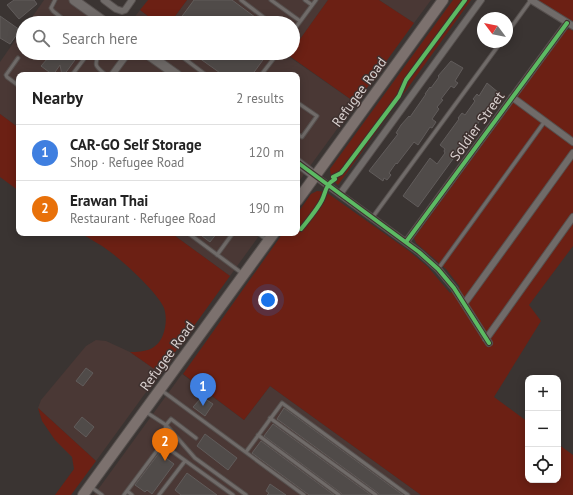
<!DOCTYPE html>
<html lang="en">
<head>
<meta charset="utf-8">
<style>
  body { margin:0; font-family:"PT Sans",sans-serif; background:#f6f6f6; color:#222 }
  .controls { position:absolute; right:12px; bottom:12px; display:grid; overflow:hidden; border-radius:8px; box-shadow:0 2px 10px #0003 }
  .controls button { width:36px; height:36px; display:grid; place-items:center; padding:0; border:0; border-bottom:1px solid #e0e0e0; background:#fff; color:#222; font:20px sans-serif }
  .compass { position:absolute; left:477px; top:12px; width:36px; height:36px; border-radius:50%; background:#fff; box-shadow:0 2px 10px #0003; rotate:302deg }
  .you { position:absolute; left:268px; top:300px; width:14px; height:14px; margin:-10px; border:3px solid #fff; border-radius:50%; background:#1a73e8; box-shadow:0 0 0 6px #1a73e833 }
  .badge { display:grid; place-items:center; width:26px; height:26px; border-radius:50%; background:#b45309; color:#fff; font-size:13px; font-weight:700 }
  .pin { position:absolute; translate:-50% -33px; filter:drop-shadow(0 1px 2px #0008) }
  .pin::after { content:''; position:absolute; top:21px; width:14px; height:12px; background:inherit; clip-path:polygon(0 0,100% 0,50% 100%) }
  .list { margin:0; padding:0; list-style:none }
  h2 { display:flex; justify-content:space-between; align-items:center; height:52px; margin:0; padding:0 16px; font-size:17px }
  h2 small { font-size:13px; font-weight:400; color:#767676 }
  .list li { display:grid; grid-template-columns:26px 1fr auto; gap:12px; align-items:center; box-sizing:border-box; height:56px; padding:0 16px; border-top:1px solid #e0e0e0 }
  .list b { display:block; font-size:15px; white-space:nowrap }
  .list p { margin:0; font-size:13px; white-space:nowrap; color:#767676 }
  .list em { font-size:13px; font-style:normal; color:#767676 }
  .icon { flex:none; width:22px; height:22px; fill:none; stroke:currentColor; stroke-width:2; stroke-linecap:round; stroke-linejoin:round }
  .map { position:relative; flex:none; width:573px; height:495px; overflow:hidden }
  .search { position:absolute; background:#fff; box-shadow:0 2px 10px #0003; left:16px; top:16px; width:284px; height:44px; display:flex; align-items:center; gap:10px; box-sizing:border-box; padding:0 14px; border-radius:22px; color:#767676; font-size:15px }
  .panel { position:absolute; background:#fff; box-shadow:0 2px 10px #0003; left:16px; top:72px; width:284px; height:164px; border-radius:8px }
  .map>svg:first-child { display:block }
  .built { fill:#4a3835 }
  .green { fill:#6c2014 }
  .building { fill:#504b49; stroke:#615c5b }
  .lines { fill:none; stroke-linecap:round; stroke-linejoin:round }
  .lane-casing { stroke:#56504e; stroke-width:5 }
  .street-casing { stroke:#56504e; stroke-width:8 }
  .secondary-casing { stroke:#56504e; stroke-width:11 }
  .primary-casing { stroke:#56504e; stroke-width:12 }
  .lane { stroke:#706b69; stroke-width:3 }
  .street { stroke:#706b69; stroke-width:6 }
  .secondary { stroke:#706b69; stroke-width:9 }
  .primary { stroke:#7c716e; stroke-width:10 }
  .cycleway-casing { stroke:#3e312f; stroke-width:6 }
  .cycleway { stroke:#5cba63; stroke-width:4 }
  .labels { text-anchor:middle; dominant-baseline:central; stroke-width:3; stroke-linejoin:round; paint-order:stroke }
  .street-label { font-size:14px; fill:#d9d0cf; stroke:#3e312f }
</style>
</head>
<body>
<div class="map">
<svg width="573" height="495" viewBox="0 0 573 495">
  <rect width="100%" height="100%" fill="#3a3432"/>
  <path class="built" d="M44,0H73L104,23H28Z
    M187,0H328L293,49V23H170Z
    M379,0H431L414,23Z
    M140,10L157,23H130Z
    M23,29V53H290L288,56L356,103L297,184V75H19V128L0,114V62Z
    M171,233H261L230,276Z
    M96,340L106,341L130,352L160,373L96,461L38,408L41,400L86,346Z
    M182,374L244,420L270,386L421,495H94Z"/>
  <path class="green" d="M148,0H187L170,23H157L140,10Z
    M328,0H379L414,23L356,103L288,55L290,53H293V49Z
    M453,0H471L338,185L331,178L330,169Z
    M537,0H573V22Z
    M571,29L573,31V246L529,305L541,321L494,397L528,422V480H558V444L573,455V495H421L270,386L244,420L183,374L283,233H297V214L311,194L317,191L326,192L409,251L428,267L450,293L460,287L446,269L416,243L414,238L566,30Z
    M0,114L19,128V191L0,177Z
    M80,233H171L230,276L160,373L130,352C145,352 157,350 163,335C166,327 167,317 164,308C158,293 122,260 109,251C100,244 90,239 80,233Z
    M38,408L96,461L71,495H55L74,469L72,457L55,440L42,421Z"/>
  <path class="building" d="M14,0H34L37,4L19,19L7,5Z
    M194,0H232L263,23H177Z
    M0,16L20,30L10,44L0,38Z
    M42,53H80L64,75H62L60,65L53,75L41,66L48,58Z
    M192,53H268L252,75H223Z
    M451,61L463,68L455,81L458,83L454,88L451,86L441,99L443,100L437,107L439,109L432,119L436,122L432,128L430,127L418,145L414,142L397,164L396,163L389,173L391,175L387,180L384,178L383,181L369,171L398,134L396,133L401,125L409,116L410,117L426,94H425L430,87L431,88L439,77L438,76Z
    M487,83L499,93L493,103H494L489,110L488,109L461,148L418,207L403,196L430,158L437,164L445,153L444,151L445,149L440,145L459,119L458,118L462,113L465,115L475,101L473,99L477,94L479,96Z
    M198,233H217L210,242Z
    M86,368L93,373L83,386L76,381Z
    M202,397L213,404L205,416L193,407Z
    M284,408L403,495H379L378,493L277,419Z
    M82,417L94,427L86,437L74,427Z
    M273,424L371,495H342L341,493L264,436Z
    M205,434L237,458L228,470L197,446Z
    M261,441L334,495H309L252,453Z
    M159,453L174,464L152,494L147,490L145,492L135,485Z
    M187,473L217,495H181L175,490Z
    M270,484L286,495H267L269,493L266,491Z"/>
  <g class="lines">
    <g class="lane-casing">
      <path id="lane" d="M55,0L51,8L53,11L68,23
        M241,0L271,23
        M271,0L300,21
        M305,0L312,5
        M293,31L316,0
        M507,33L531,0
        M99,53C94,66 95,66 106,75
        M177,53L206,75
        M18,58L6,75L7,77L19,86
        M72,75L84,59
        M261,75L278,53
        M297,134L302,137L317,116L298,103
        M372,218L501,42
        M188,233L243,274
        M258,233L267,240
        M217,255L233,233
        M438,269L545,121
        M161,390L304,495
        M146,412L166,425L162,444L233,495
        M270,418L376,495
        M258,435L339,495
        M196,438L171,419L166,425L195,458L246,495
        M246,452L282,403L408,495
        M91,487L102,495
        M127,491L132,495
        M124,495L162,444
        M159,495L185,461"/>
    </g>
    <g class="street-casing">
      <path id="street" d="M104,0L116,9L122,11L125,10L132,0
        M531,0L573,26
        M112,75L128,53
        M512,97L573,142
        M315,176L419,252L438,269L454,288L489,343
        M340,194L481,0
        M406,242L567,23
        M464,304L573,153
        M486,339L573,217"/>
    </g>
    <g class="secondary-casing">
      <path id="secondary" d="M74,0L106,23
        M146,53L177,75
        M297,162L315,176"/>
    </g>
    <g class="primary-casing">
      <path id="primary" d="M297,201L443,0
        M83,495L274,233"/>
    </g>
    <use href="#lane" class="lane"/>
    <use href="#street" class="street"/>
    <use href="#secondary" class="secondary"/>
    <use href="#primary" class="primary"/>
    <g class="cycleway-casing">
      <path id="cycleway" d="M297,162L419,252L438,269L454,288L489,343
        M301,229C308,220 317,210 322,200C326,192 325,185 335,179L333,177L341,173L345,168L399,96L406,80L465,0
        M406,242L567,23"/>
    </g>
    <use href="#cycleway" class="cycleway"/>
  </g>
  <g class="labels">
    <g class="street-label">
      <text transform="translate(359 92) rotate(-54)">Refugee Road</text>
      <text transform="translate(477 126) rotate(-54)">Soldier Street</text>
      <text transform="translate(167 356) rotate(-54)">Refugee Road</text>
    </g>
  </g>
</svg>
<div class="controls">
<button>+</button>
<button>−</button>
<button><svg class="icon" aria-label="locate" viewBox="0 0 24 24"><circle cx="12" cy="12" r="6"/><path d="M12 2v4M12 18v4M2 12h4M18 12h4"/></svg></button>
</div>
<svg class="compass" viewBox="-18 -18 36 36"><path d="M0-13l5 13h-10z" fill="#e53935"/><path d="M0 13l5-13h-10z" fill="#767676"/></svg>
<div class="you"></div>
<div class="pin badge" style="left:203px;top:406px;background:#3f7fe0">1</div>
<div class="pin badge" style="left:165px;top:461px;background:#e8710a">2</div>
<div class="search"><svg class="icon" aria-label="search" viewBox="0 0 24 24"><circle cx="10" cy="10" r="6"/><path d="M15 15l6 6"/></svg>Search here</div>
<section class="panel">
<h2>Nearby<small>2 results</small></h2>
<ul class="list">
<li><span class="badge" style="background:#3f7fe0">1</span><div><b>CAR-GO Self Storage</b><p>Shop · Refugee Road</p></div><em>120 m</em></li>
<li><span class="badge" style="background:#e8710a">2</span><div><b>Erawan Thai</b><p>Restaurant · Refugee Road</p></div><em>190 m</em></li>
</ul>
</section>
</div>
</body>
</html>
